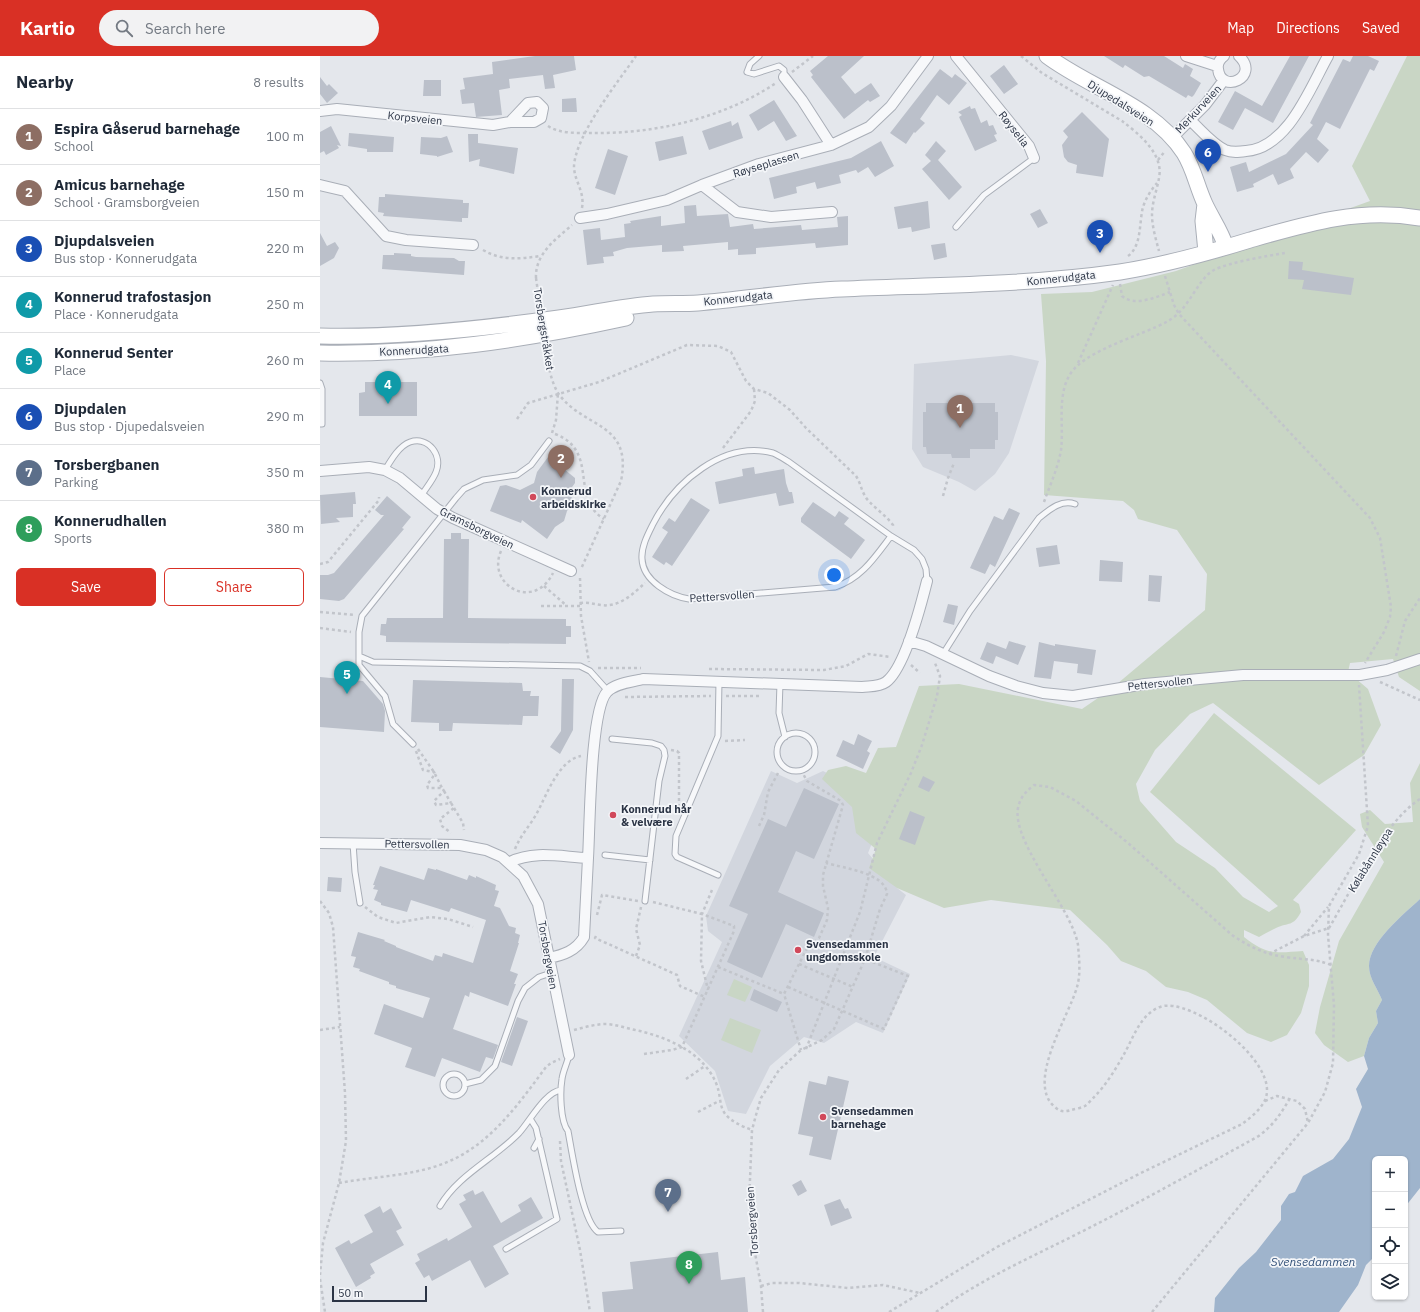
<!DOCTYPE html>
<html lang="en">
<head>
<meta charset="utf-8">
<style>
  body { margin:0; font-family:"IBM Plex Sans",sans-serif; background:#f2f2f3; color:#1f2937 }
  .controls { position:absolute; right:12px; bottom:12px; display:grid; overflow:hidden; border-radius:6px; box-shadow:0 1px 3px #0004 }
  .controls button { width:36px; height:36px; display:grid; place-items:center; padding:0; border:0; border-bottom:1px solid #e0e1e3; background:#fff; color:#1f2937; font:20px sans-serif }
  .scale { position:absolute; left:12px; bottom:10px; width:95px; box-sizing:border-box; padding-left:4px; border:2px solid #2b3445; border-top:0; font-size:11px; line-height:14px; white-space:nowrap; color:#2b3445; -webkit-text-stroke:3px #f4f6f9; paint-order:stroke }
  .you { position:absolute; left:514px; top:519px; width:14px; height:14px; margin:-10px; border:3px solid #fff; border-radius:50%; background:#1a73e8; box-shadow:0 0 0 6px #1a73e833 }
  .badge { display:grid; place-items:center; width:26px; height:26px; border-radius:50%; background:#d93025; color:#fff; font-size:13px; font-weight:700 }
  .pin { position:absolute; translate:-50% -33px; filter:drop-shadow(0 1px 2px #0008) }
  .pin::after { content:''; position:absolute; top:21px; width:14px; height:12px; background:inherit; clip-path:polygon(0 0,100% 0,50% 100%) }
  .list { margin:0; padding:0; list-style:none }
  h2 { display:flex; justify-content:space-between; align-items:center; height:52px; margin:0; padding:0 16px; font-size:17px }
  h2 small { font-size:13px; font-weight:400; color:#747a83 }
  .list li { display:grid; grid-template-columns:26px 1fr auto; gap:12px; align-items:center; box-sizing:border-box; height:56px; padding:0 16px; border-top:1px solid #e0e1e3 }
  .list b { display:block; font-size:15px; white-space:nowrap }
  .list p { margin:0; font-size:13px; white-space:nowrap; color:#747a83 }
  .list em { font-size:13px; font-style:normal; color:#747a83 }
  .actions { display:flex; gap:8px; padding:12px 16px }
  .actions a { flex:1; padding:9px 0; border:1px solid #d93025; border-radius:6px; text-align:center; font-size:14px; color:#d93025 }
  .actions .main { background:#d93025; color:#fff }
  .icon { flex:none; width:22px; height:22px; fill:none; stroke:currentColor; stroke-width:2; stroke-linecap:round; stroke-linejoin:round }
  .map { position:relative; flex:none; width:1100px; height:1256px; overflow:hidden }
  header { display:flex; align-items:center; gap:24px; box-sizing:border-box; height:56px; padding:0 20px; background:#d93025; color:#fff }
  header strong { font-size:19px }
  nav { display:flex; gap:22px; margin-inline-start:auto; font-size:14px }
  .search { width:280px; height:36px; background:#f2f2f3; display:flex; align-items:center; gap:10px; box-sizing:border-box; padding:0 14px; border-radius:22px; color:#747a83; font-size:15px }
  main { display:flex }
  aside { flex:1; background:#fff }
  .map>svg:first-child { display:block }
  .built { fill:#d2d6de }
  .green { fill:#c9d6c5 }
  .water { fill:#9fb4cc }
  .building { fill:#bbc0ca }
  .lines { fill:none; stroke-linecap:round; stroke-linejoin:round }
  .lane-casing { stroke:#a9aeb7; stroke-width:7 }
  .street-casing { stroke:#a9aeb7; stroke-width:12 }
  .secondary-casing { stroke:#a9aeb7; stroke-width:17 }
  .path { stroke:#c2c5cb; stroke-width:2.5; stroke-dasharray:3 3; stroke-linecap:butt }
  .lane { stroke:#f7f8fa; stroke-width:5 }
  .street { stroke:#f7f8fa; stroke-width:10 }
  .secondary { stroke:#fff; stroke-width:15 }
  .path-bridge { stroke:#c2c5cb; stroke-width:2.5; stroke-dasharray:3 3; stroke-linecap:butt }
  .poi-dot { fill:#d1495b; stroke:#f4f6f9; stroke-width:1.5 }
  .labels { text-anchor:middle; dominant-baseline:central; stroke-width:3.5; stroke-linejoin:round; paint-order:stroke }
  .street-label { font-size:11px; fill:#2b3445; stroke:#f4f6f9 }
  .poi-label { font-size:11px; font-weight:bold; fill:#2b3445; stroke:#f4f6f9; text-anchor:start }
  .water-label { font-size:12px; font-style:italic; fill:#34527a; stroke:#f4f6f9 }
</style>
</head>
<body>
<header>
<strong>Kartio</strong>
<div class="search"><svg class="icon" aria-label="search" viewBox="0 0 24 24"><circle cx="10" cy="10" r="6"/><path d="M15 15l6 6"/></svg>Search here</div>
<nav><a>Map</a><a>Directions</a><a>Saved</a></nav>
</header>
<main>
<aside>
<h2>Nearby<small>8 results</small></h2>
<ul class="list">
<li><span class="badge" style="background:#8d6e63">1</span><div><b>Espira Gåserud barnehage</b><p>School</p></div><em>100 m</em></li>
<li><span class="badge" style="background:#8d6e63">2</span><div><b>Amicus barnehage</b><p>School · Gramsborgveien</p></div><em>150 m</em></li>
<li><span class="badge" style="background:#1a4fb4">3</span><div><b>Djupdalsveien</b><p>Bus stop · Konnerudgata</p></div><em>220 m</em></li>
<li><span class="badge" style="background:#0f9aa8">4</span><div><b>Konnerud trafostasjon</b><p>Place · Konnerudgata</p></div><em>250 m</em></li>
<li><span class="badge" style="background:#0f9aa8">5</span><div><b>Konnerud Senter</b><p>Place</p></div><em>260 m</em></li>
<li><span class="badge" style="background:#1a4fb4">6</span><div><b>Djupdalen</b><p>Bus stop · Djupedalsveien</p></div><em>290 m</em></li>
<li><span class="badge" style="background:#5c6f8a">7</span><div><b>Torsbergbanen</b><p>Parking</p></div><em>350 m</em></li>
<li><span class="badge" style="background:#2e9e5b">8</span><div><b>Konnerudhallen</b><p>Sports</p></div><em>380 m</em></li>
</ul>
<div class="actions"><a class="main">Save</a><a>Share</a></div>
</aside>
<div class="map">
<svg width="1100" height="1256" viewBox="0 0 1100 1256">
  <rect width="100%" height="100%" fill="#e4e7ec"/>
  <path class="built" d="M691,299L719,305L689,397L675,418L655,435L639,426L603,411L592,393L594,308Z
    M451,715L477,727L503,715L568,747L548,797L577,832L586,839L554,901L590,918L563,977L536,966L504,987L484,981L450,1010L426,1058L408,1055L395,1015L359,980L402,886L388,875L386,860Z"/>
  <path class="green" d="M1087,0H1100V635L1079,621L1073,603L1030,607L1028,616L1048,633L1061,669L1044,699L999,729L893,647L870,658L835,694L816,728L820,745L856,786L895,812L923,841L949,856L958,850L830,736L894,657L1036,774L973,844L979,848L981,856C973,871 969,866 956,872C950,875 944,878 939,881L924,874V881C947,899 955,897 983,895L989,909V930L981,957L967,979L951,986L927,977L887,944L868,936L846,931L826,915L801,905L787,889L750,854L671,844L624,852L577,832L549,812L556,793L536,777L532,751L502,723L508,714L526,710L546,717L558,692L576,691L599,630L639,628L762,653L791,633L885,554L887,518L857,474L818,463L814,454L803,445L724,439L726,305L721,238L772,236L856,215L1050,145L1032,110Z
    M1100,707V843C1083,859 1049,886 1049,910C1049,923 1058,933 1062,944L1056,955L1058,967L1049,982L1044,1000L1028,1006L1004,989L995,977L1000,951L1019,885L1064,806L1042,771L1040,758L1050,754L1065,768L1093,766L1090,727Z
    M414,923L432,931L425,946L407,939Z
    M410,962L441,974L432,997L401,984Z"/>
  <path class="water" d="M1100,843V1132L1085,1151V1103H1055V1200L1046,1209L1038,1229L1019,1256H894L895,1242L919,1212L936,1196L961,1164V1150L969,1138L975,1136L983,1120L1013,1103L1029,1083L1042,1051L1036,1033L1048,1013L1044,1000L1049,982L1058,967L1056,955L1062,944C1058,933 1049,923 1049,910C1049,886 1083,859 1100,843Z"/>
  <path class="building" d="M215,0H254L256,14L233,19L235,32L225,33L223,19L189,23L190,32L179,34L182,59L156,61L154,47L142,48L140,34L145,33L143,22L173,18L172,6Z
    M508,0H544L521,21L535,38L551,27L560,40L550,46L548,44L524,63L491,21L493,19L490,15Z
    M784,0H844L863,12L865,8L873,13L870,20L881,27L874,39L872,41L868,39L866,42L829,20L824,21L805,9L803,12Z
    M970,0H989L953,67L925,52L913,74L898,66L915,35L942,50Z
    M1033,0H1048L1059,5L1054,15L1050,13L1020,73L1006,66L997,83L1009,94L998,107L986,96L970,113L974,122L958,129L953,118L933,128L934,131L917,136L910,111L926,106L929,116L966,98L993,69L990,67L1023,3L1030,6Z
    M684,9L698,28L684,38L670,20Z
    M620,13L632,22L635,18L647,27L629,49L617,39L600,63L605,67L595,77L594,76L586,88L570,77Z
    M0,21L7,30L9,28L18,37L7,47L0,38Z
    M104,24H121V40H103Z
    M256,42L257,56H242V43Z
    M454,44L477,80L466,85L454,65L438,75L429,59Z
    M650,50L651,53L655,52L661,67L667,64L669,70L673,69L677,78L674,79L677,85L655,95L639,61L642,59L638,56Z
    M762,56L789,83L783,121L756,117L757,109L748,106L744,101L742,89L748,81L743,75Z
    M411,65L412,70L418,66L423,82L389,94L382,75Z
    M11,70L21,90L17,89L19,92L6,99L4,95L0,97V76Z
    M29,77L74,81L73,96H47V93L28,90Z
    M148,78H158V87L198,92L194,118L159,110L160,103L149,106Z
    M127,80L133,96L117,101V100L100,98L101,81L121,82Z
    M363,80L367,98L339,105L335,86Z
    M561,85L574,110L555,121L548,111L538,117L536,114L519,119L521,127L497,133L495,126L476,131L477,137L454,143L449,122L531,102Z
    M616,85L626,95L618,104L642,131L629,144L602,113L611,105L605,99Z
    M288,93L308,100L295,139L275,132Z
    M65,138L143,144V147H149L148,162H142V166L63,160L64,157L58,156L59,141H65Z
    M608,145L610,172L592,176L591,171L578,173L574,151Z
    M376,149L377,160L408,158L410,171L433,168L434,173L481,169L482,174L518,171L517,161L528,160V189L496,192L495,187L436,192V198L418,199V193L408,194V186L363,190L364,195L342,196V189L307,192L293,196L294,200L283,201L284,207L267,209L263,174L280,172L281,184L305,181L304,168L311,167L310,165L341,160V170L365,167L364,150Z
    M720,153L728,167L718,172L710,158Z
    M0,177L7,190L15,186L19,192L14,202L0,210Z
    M625,187L627,201L614,204L611,189Z
    M74,197L91,198V200L96,201L134,202L139,205H145L144,219L62,213L63,199H74Z
    M969,205L983,206L982,214L1034,222L1031,239L982,233L984,224L968,223Z
    M45,326H97V360H39V337L45,336Z
    M606,347H675V356H678V384H675V393H650V402H632L631,398H607L606,391H603V356H606Z
    M231,397L241,405L239,409L255,422V427L247,438L255,444L247,455L244,465L235,471L227,483L202,464L201,467L170,455L180,430L186,429L200,434L214,427L217,416Z
    M434,411L435,418L464,413L466,427L469,436H472L474,447L459,450L456,437L399,448L395,426L423,420L422,413Z
    M35,436L36,448H33V461L16,462L20,466L1,468L0,439Z
    M67,440L91,461L82,472L84,473L24,543L19,545L0,543V519H8L14,517L64,459H61L55,454Z
    M371,442L390,454L352,510L346,506L344,509L332,501L348,476L342,472L349,462L355,466Z
    M493,446L515,461L519,455L529,462L524,468L545,484L531,503L481,466V462Z
    M689,452L700,457L675,511L670,508L665,518L650,512L674,460L683,464Z
    M131,477H141V483H149L148,562L246,563V570H251V581H246V588L66,586V580L60,579L61,568H66L67,562H123L124,483H131Z
    M737,489L740,508L719,511L716,492Z
    M780,504L803,506L802,526L779,525Z
    M829,519L842,520L840,546L828,545Z
    M628,548L638,550L634,569L623,566Z
    M689,585L706,590L698,609L676,600L673,608L660,603L667,586L686,593Z
    M719,586L735,590V588L776,594L772,619L757,617L758,608L734,605L731,623L714,621Z
    M0,621L43,625L63,648L65,655L64,676L0,671Z
    M242,623H254L253,674L240,698L230,691L241,675Z
    M93,624L202,627L203,635H211L210,640H219L218,660H203L202,669L133,667L132,675H119V667L91,666Z
    M538,678L552,685L547,695L550,697L543,713L516,700L523,684L534,689Z
    M603,720L615,726L609,736L598,731Z
    M484,732L519,748L494,803L476,795L458,836L504,857L494,881L466,868L442,922L407,906L428,858L409,850L448,763L466,771Z
    M590,755L605,761L595,789L579,783Z
    M60,810L104,824L108,812L116,814V813L147,824L149,819L156,822V820L176,829L175,834L179,835L174,850L180,852L189,870L196,872L195,877L200,879L198,887H199L190,915L198,918L194,928H196L188,950L150,936L149,941L145,939L133,973L178,989L173,1003L166,1001L160,1016L122,1002L115,1021L85,1011L92,992L54,978L64,948L103,962L110,942L76,932V930L69,928V926L39,915L40,913L33,911L36,901L31,900L32,896L38,876L65,884L64,885L76,890V891L113,905L115,899L122,901L123,897L153,907L166,864L131,852L129,856L91,844L87,856L61,849V847L54,844L58,834L53,833L55,829H53Z
    M8,821L22,822L21,836L7,835Z
    M434,933L462,946L457,956L430,944Z
    M197,961L208,965L192,1010L181,1006Z
    M508,1020L529,1025L511,1104L489,1099L493,1081L478,1078L489,1025L506,1029Z
    M481,1124L487,1135L478,1140L472,1129Z
    M153,1134L155,1139L163,1135L181,1167L201,1155L198,1149L211,1141L223,1162L173,1190L189,1218L165,1232L150,1204L112,1225L109,1219L104,1222L95,1207L100,1204L97,1198L127,1182L128,1185L152,1171L139,1148L146,1144L143,1139Z
    M520,1143L525,1153L528,1152L532,1162L511,1170L504,1149Z
    M60,1150L63,1157L71,1152L82,1172L76,1175L84,1189L50,1208L55,1217L50,1220L51,1222L36,1231L15,1192L29,1184L31,1188L53,1176L44,1159Z
    M398,1196L401,1224L425,1221L428,1256H284L282,1236L313,1233L310,1206Z"/>
  <g class="lines">
    <g class="lane-casing">
      <path id="lane" d="M439,0L430,8L427,16L434,18L459,10L464,14V21
        M636,171L664,139L714,102
        M0,327L2,333V368H0
        M229,385L211,409L197,419L163,424L144,433L136,442L42,560L39,576V600L53,606L260,610L270,615L288,635
        M65,414C71,404 79,390 90,386C108,380 123,399 116,416C113,424 106,432 101,440
        M571,480C555,501 541,523 515,531L369,543C350,540 323,525 322,503C321,491 328,478 333,468C354,427 403,384 453,397C458,399 464,403 469,406L571,480L594,494L602,503L606,513L607,525
        M623,598L650,555L719,462C729,454 741,443 755,448
        M39,600V609L65,640L73,668L93,688
        M460,627L459,657L465,681
        M457 696a19 19 0 1 1 38 0a19 19 0 1 1-38 0Z
        M292,683L332,687L341,690L344,694L345,700L339,725L325,845
        M33,787L35,816L40,847
        M285,799L330,804
        M398,819L357,801L355,798L356,780L398,680L399,625
        M249,999C247,1008 243,1015 242,1023C240,1035 240,1065 248,1075C252,1096 262,1165 278,1176L301,1175
        M123 1029a11 11 0 1 1 22 0a11 11 0 1 1-22 0Z
        M145,1028L161,1024L175,1010L198,945L205,932L219,921L231,917
        M214,1092L219,1083
        M120,1150C138,1119 174,1103 199,1077C210,1065 225,1036 241,1034
        M186,1193L237,1163L216,1072L211,1064"/>
    </g>
    <g class="street-casing">
      <path id="street" d="M636,0L709,90L714,102
        M866,0L897,10
        M904,0C900,3 897,8 898,13C901,39 941,21 919,0
        M464,21L482,44L511,89
        M0,55L17,53L173,69L190,66H214L221,62L223,52L217,46L208,47L190,66
        M870,64C881,74 892,88 905,94C912,97 919,96 926,95C968,92 990,32 1008,0
        M852,82L885,49L904,24
        M0,129L25,135L66,180L86,184L153,189
        M382,129L417,156L451,161L512,156
        M260,162L287,158L347,144L382,129L439,108L511,89L549,71L571,50L608,0
        M0,415L49,411L65,414L80,422L117,453L133,462L251,515
        M589,585L606,590L669,620L696,630L723,637L753,640L825,628L923,619H1040L1067,614L1100,603
        M0,787L140,789L166,794L182,801L203,820L218,848L249,999
        M190,806C214,794 242,801 268,802C270,772 270,654 287,636C295,627 312,626 323,623L542,631C550,630 559,631 566,626C585,612 601,549 607,525
        M229,902C243,899 256,895 264,881L268,802"/>
    </g>
    <g class="secondary-casing">
      <path id="secondary" d="M727,0C771,33 833,49 864,97C874,113 877,131 885,148C892,163 901,175 906,191
        M885,148L883,165L886,196
        M0,280C79,282 161,273 239,262C270,258 302,250 333,248C348,247 363,248 378,247C426,243 474,235 522,233C615,229 708,229 800,216C844,209 888,197 930,184C989,167 1039,152 1100,162
        M0,297C104,299 205,284 306,262"/>
    </g>
    <path class="path" d="M701,0L722,17L802,65C819,78 844,98 839,122C837,134 832,146 832,159C832,170 836,184 839,195
      M472,16L493,0
      M228,70C240,78 258,77 273,77C335,78 404,62 456,27
      M838,104L845,95
      M262,152C265,135 254,125 254,110C256,78 298,26 316,0
      M163,194C182,205 199,203 220,200
      M808,200C822,190 819,166 823,151C826,142 831,134 837,127
      M845,220L854,249L859,258L1050,462L1060,482L1071,551L1070,561L1064,576L1045,607
      M216,222C215,198 235,184 252,169
      M800,228L802,240C814,251 837,241 850,236
      M227,302C229,313 232,327 238,337C263,373 313,365 301,425L261,513
      M758,307L793,229
      M197,363L208,347L279,326L367,289L398,290L411,296L426,325L434,333L448,337L470,354L486,372L536,420C540,426 541,433 545,440C549,448 566,459 573,469V472
      M232,377L236,364L238,337
      M235,378C280,395 249,442 284,463
      M403,392L431,355L435,345L434,333
      M623,440L628,422L634,407
      M724,446C730,429 738,412 741,394C744,370 737,342 749,320C763,294 822,280 848,265C870,253 877,223 894,214C910,206 947,200 965,197
      M181,495C166,529 214,556 233,517
      M0,508L8,506L59,444V441
      M260,522L261,560L269,606
      M224,530L247,550
      M260,547C268,546 274,548 281,549C299,552 314,537 325,527
      M221,550H260
      M0,556L35,559
      M0,572L31,576
      M1076,600L1085,565L1100,542
      M591,609L600,617
      M278,612H321
      M389,613L504,614L526,610L548,598L571,601
      M1060,626L1100,644
      M406,640H439
      M305,641L391,640
      M405,685L425,684
      M98,693L114,716
      M351,694L357,695L359,697V751
      M96,695L103,714L114,716L115,718L107,729L108,732H122L124,735L114,745L116,749L131,747L134,752L120,763L122,770L131,777
      M481,714L487,725L521,745L523,749L503,819V830L508,852L507,864L499,882L486,894L464,938L481,994
      M115,718L122,732
      M124,735L131,747
      M134,752L143,767L144,774
      M341,769H352
      M439,770L444,759L448,736L458,717
      M195,793C201,778 211,769 218,755C227,738 239,704 261,700
      M0,845L9,857L13,871L25,1037L26,1085L19,1127L3,1187L0,1219
      M333,846L382,858L381,905L388,934
      M45,851L58,861L76,867L110,861L128,863L153,871
      M277,859L282,839L318,845
      M1009,872C1031,835 1064,766 1100,743
      M276,880L275,882L357,919L360,930L385,941
      M984,880L1008,851
      M949,898L984,880L1009,872
      M316,900L320,889L316,873L321,851
      M479,908L533,931
      M398,911L464,938
      M468,931L564,973L588,920L545,903
      M0,974L20,971
      M254,974C265,971 276,968 287,968C299,969 309,973 320,975C347,982 374,993 390,1016C410,1045 386,1057 432,1074
      M486,993L540,856L557,787L591,717L602,689L617,640L620,620L615,607
      M324,998L352,994L362,991L414,875V870L382,858L392,834
      M366,1023L385,1010
      M945,1045L957,1040L977,1045L985,1053L988,1067
      M378,1056L399,1045
      M240,1085L241,1105L260,1194L270,1256
      M19,1127C56,1120 98,1120 132,1104C173,1085 200,1046 226,1011L231,1007L240,1003
      M0,1223L5,1256
      M441,1230L452,1227H479L528,1232L563,1229L600,1237
      M443,1256L441,1230L431,1175L429,1148L432,1074L436,1059L441,1042L459,1014L481,994L502,984L514,973L545,903L560,853L567,838C566,817 523,812 506,807
      M569,1256L677,1191L821,1117L922,1068C930,1062 939,1055 944,1046C965,1009 870,939 840,951C820,958 813,983 803,1000C795,1014 786,1029 775,1040C772,1043 768,1048 765,1050C761,1052 755,1053 751,1054C745,1056 740,1056 735,1051C705,1027 749,960 757,931C761,918 759,901 758,889C752,851 687,782 699,748C702,739 707,735 714,729L730,731L756,745L808,787L912,879C928,890 946,899 966,901C984,904 993,902 1011,909
      M616,1256C661,1223 712,1201 761,1176C821,1146 879,1113 937,1081C952,1071 961,1058 970,1042
      M832,1256L988,1067L1005,1036L1013,1007L1014,949L1008,879L1009,850L1039,798L1048,770L1039,629"/>
    <use href="#lane" class="lane"/>
    <use href="#street" class="street"/>
    <use href="#secondary" class="secondary"/>
    <path class="path-bridge" d="M216,222L227,302"/>
  </g>
  <g class="poi-dot">
    <circle cx="213" cy="441" r="4"/>
    <circle cx="293" cy="759" r="4"/>
    <circle cx="478" cy="894" r="4"/>
    <circle cx="503" cy="1061" r="4"/>
  </g>
  <g class="labels">
    <g class="street-label">
      <text transform="translate(801 47) rotate(32)">Djupedalsveien</text>
      <text transform="translate(878 53) rotate(-47)">Merkurveien</text>
      <text transform="translate(95 62) rotate(6)">Korpsveien</text>
      <text transform="translate(694 73) rotate(52)">Røyselia</text>
      <text transform="translate(446 108) rotate(-17)">Røyseplassen</text>
      <text transform="translate(741 222) rotate(-6)">Konnerudgata</text>
      <text transform="translate(418 242) rotate(-6)">Konnerudgata</text>
      <text transform="translate(224 273) rotate(81)">Torsbergstråkket</text>
      <text transform="translate(94 294) rotate(-3)">Konnerudgata</text>
      <text transform="translate(157 472) rotate(26)">Gramsborgveien</text>
      <text transform="translate(402 540) rotate(-4)">Pettersvollen</text>
      <text transform="translate(840 627) rotate(-6)">Pettersvollen</text>
      <text transform="translate(97 788) rotate(1)">Pettersvollen</text>
      <text transform="translate(1050 804) rotate(-58)">Kølabånnløypa</text>
      <text transform="translate(228 899) rotate(80)">Torsbergveien</text>
      <text transform="translate(432 1165) rotate(-94)">Torsbergveien</text>
    </g>
    <g class="poi-label">
      <text x="221" y="435">Konnerud<tspan x="221" dy="13">arbeidskirke</tspan></text>
      <text x="301" y="753">Konnerud hår<tspan x="301" dy="13">&amp; velvære</tspan></text>
      <text x="486" y="888">Svensedammen<tspan x="486" dy="13">ungdomsskole</tspan></text>
      <text x="511" y="1055">Svensedammen<tspan x="511" dy="13">barnehage</tspan></text>
    </g>
    <g class="water-label">
      <text x="993" y="1205">Svensedammen</text>
    </g>
  </g>
</svg>
<div class="controls">
<button>+</button>
<button>−</button>
<button><svg class="icon" aria-label="locate" viewBox="0 0 24 24"><circle cx="12" cy="12" r="6"/><path d="M12 2v4M12 18v4M2 12h4M18 12h4"/></svg></button>
<button><svg class="icon" aria-label="layers" viewBox="0 0 24 24"><path d="M12 4l9 5-9 5-9-5zM3 14l9 5 9-5"/></svg></button>
</div>
<div class="scale">50 m</div>
<div class="you"></div>
<div class="pin badge" style="left:640px;top:372px;background:#8d6e63">1</div>
<div class="pin badge" style="left:241px;top:422px;background:#8d6e63">2</div>
<div class="pin badge" style="left:780px;top:197px;background:#1a4fb4">3</div>
<div class="pin badge" style="left:68px;top:348px;background:#0f9aa8">4</div>
<div class="pin badge" style="left:27px;top:638px;background:#0f9aa8">5</div>
<div class="pin badge" style="left:888px;top:116px;background:#1a4fb4">6</div>
<div class="pin badge" style="left:348px;top:1156px;background:#5c6f8a">7</div>
<div class="pin badge" style="left:369px;top:1228px;background:#2e9e5b">8</div>
</div>
</main>
</body>
</html>
